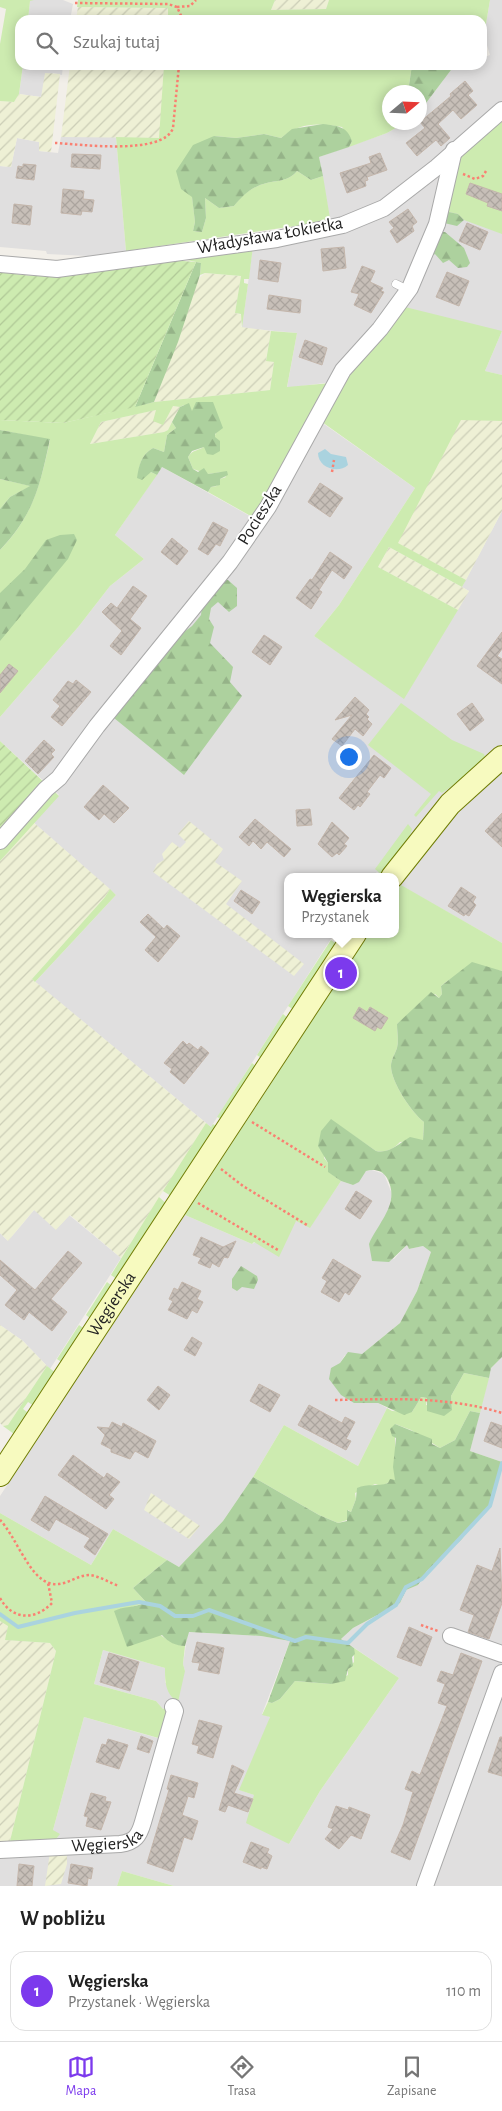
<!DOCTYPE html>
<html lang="pl">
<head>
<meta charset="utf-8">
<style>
  body { margin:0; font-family:"Alegreya Sans",sans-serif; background:#f2f2f2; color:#222 }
  .compass { position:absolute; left:382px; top:85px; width:45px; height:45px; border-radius:50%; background:#fff; box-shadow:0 2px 12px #0003; rotate:71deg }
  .you { position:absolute; left:348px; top:756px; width:18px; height:18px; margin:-12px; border:4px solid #fff; border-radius:50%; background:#1a73e8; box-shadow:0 0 0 8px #1a73e833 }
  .badge { display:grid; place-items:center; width:32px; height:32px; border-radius:50%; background:#7c3aed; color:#fff; font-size:16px; font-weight:700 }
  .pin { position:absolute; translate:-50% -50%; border:2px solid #fff; box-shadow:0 1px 5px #0006 }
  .popup { position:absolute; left:284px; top:873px; width:115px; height:65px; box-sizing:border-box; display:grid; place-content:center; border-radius:10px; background:#fff; filter:drop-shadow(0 1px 4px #0005); font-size:16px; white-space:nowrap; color:#767676 }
  .popup b { font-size:19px; color:#222 }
  .popup::after { content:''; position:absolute; left:50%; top:100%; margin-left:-10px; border:10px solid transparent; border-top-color:#fff }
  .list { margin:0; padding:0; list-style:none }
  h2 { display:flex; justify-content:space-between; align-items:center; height:65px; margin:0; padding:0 20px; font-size:21px }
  h2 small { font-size:16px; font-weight:400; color:#767676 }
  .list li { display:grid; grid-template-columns:32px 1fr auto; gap:15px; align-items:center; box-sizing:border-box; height:80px; margin:0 10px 10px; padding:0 10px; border:1px solid #e0e0e0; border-radius:15px }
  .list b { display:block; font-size:19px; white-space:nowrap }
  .list p { margin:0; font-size:16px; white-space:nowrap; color:#767676 }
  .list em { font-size:16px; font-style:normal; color:#767676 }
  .icon { flex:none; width:28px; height:28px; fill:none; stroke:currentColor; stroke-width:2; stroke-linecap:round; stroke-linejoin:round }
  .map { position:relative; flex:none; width:502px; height:1886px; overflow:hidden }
  .search { position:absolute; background:#fff; box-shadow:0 2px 12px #0003; left:15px; right:15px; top:15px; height:55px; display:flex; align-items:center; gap:12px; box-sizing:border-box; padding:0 18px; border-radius:15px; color:#767676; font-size:19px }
  .sheet { height:155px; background:#fff }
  nav { display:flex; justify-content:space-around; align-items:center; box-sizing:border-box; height:70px; border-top:1px solid #e0e0e0; background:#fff; font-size:14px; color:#767676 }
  nav a { display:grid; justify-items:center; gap:2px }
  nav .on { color:#7c3aed }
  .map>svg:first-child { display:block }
  .residential { fill:#e0dfdf }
  .farmland { fill:url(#farmland-furrows) }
  .grass { fill:#cdebb0 }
  .forest { fill:url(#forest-firs) }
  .garden { fill:url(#garden-furrows) }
  .water { fill:#aad3df }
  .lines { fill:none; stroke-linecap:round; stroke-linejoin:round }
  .stream { stroke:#aad3df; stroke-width:4 }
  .building { fill:url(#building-cross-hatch); stroke:#c4b6ab }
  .lane-casing { stroke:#a9a9a9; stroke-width:9 }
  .street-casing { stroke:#a9a9a9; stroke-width:18 }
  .secondary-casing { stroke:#707d05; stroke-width:24 }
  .path { stroke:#fa8072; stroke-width:2.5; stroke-dasharray:2.5 2.5; stroke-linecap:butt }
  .lane { stroke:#fff; stroke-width:8 }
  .street { stroke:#fff; stroke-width:16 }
  .secondary { stroke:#f7fabf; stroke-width:22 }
  .labels { text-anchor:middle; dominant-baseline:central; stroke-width:4; stroke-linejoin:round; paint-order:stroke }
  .street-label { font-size:18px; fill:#222; stroke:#fff }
</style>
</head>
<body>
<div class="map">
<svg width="502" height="1886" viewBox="0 0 502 1886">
  <defs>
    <pattern id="farmland-furrows" width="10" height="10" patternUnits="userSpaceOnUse" patternTransform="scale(1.25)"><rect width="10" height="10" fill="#eef0d5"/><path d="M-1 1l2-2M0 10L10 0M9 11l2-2" fill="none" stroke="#ccceb7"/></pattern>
    <pattern id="forest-firs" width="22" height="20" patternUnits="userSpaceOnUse" patternTransform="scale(1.25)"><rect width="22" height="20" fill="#add19e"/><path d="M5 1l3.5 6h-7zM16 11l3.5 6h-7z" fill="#95b388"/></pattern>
    <pattern id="garden-furrows" width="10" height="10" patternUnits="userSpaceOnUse" patternTransform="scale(1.25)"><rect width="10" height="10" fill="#cdebb0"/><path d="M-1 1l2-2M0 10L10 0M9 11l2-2" fill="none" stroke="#b0c997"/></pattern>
    <pattern id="building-cross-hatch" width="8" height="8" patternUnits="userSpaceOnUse" patternTransform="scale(1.25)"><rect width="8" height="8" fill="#c7bfb8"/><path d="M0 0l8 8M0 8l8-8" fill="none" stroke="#aba49e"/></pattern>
  </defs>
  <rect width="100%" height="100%" fill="#f2efe9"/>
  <path class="residential" d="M30,0H63L73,4L70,20H28Z
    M490,0H502V375L485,371L502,331L339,381L287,388L297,333L242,328L253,246L332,231L319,157L387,133L405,123L420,122V111L451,70L464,65H482V58L490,55L484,36Z
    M23,65H63L62,75L53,73L41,97L19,94Z
    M61,137H116L126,251L88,256L47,254L46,251L0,247V166L11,167L17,138L39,142V151L58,153Z
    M321,422L415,488L339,605L314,636L404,698L469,591L462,587L502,511V744L486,758L502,773V943L377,872L373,877H287V934H334L211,1127L35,982L116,895L33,822L59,795L0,741V717L79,626L110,586L144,559L115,535L162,467L266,525Z
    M372,1170L384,1174L392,1194L387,1215L369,1244L394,1259L407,1245L409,1249L423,1246L431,1252L417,1291L400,1323L362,1354L345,1355L340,1363L354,1402L378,1403L387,1408L358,1466L284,1425L253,1477L223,1521L179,1567L113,1529L91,1565L0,1513V1496L185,1215L252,1244L296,1221L310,1227L341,1181L353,1185L366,1171Z
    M34,1210L69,1215L121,1258L50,1369L23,1341L0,1325V1233L8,1241Z
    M502,1357V1462L470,1451L491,1368Z
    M502,1463V1886H174L122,1871L117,1886H0V1851L56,1847L57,1839L53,1830L84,1717L161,1739L169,1705L163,1709L156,1701L94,1684L103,1650L165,1668V1683L185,1671L183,1664L188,1632L261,1636L290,1641L262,1714L270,1717L267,1726L240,1790L254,1795L289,1844L320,1791L399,1678L341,1639L353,1628L400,1603L406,1590L418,1585L427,1571L462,1539L475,1521L490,1506Z"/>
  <path class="farmland" d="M275,0H329L326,9L271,10Z
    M78,7L168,8V20H76Z
    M70,65H164L160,138L61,137Z
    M45,73L60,74L51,152L39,151V142L17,138L11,167L0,166V101L14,102L19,94L41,97Z
    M205,273L241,276L235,313L242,315L241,327L271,331L266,360L274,362L270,390L154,402L198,279Z
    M173,406L180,407L168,430L164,432L90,444L101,422Z
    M461,419L502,421V511L466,580L397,543Z
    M389,547L469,591L458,610L378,567Z
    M189,821L223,849L215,862L242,881L226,904L304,964L294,976L153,872L157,864L164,860L162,854L172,842L180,848L186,842L178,834Z
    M33,822L110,889L105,897L32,979L206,1123L121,1258L70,1215L56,1230L34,1210L8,1241L0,1233V861Z
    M0,1325L23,1341L47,1366L8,1425L3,1426L0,1423Z
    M151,1493L200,1526L189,1539L144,1510Z
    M0,1621L8,1625L6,1640L50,1643L56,1651L10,1841L0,1842Z
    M50,1852L67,1854V1864L61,1884L45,1886Z"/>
  <path class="grass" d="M0,0H34L30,1L28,20H20V65H23L19,94L14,102L0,101V44L6,9L0,7Z
    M78,0H275L271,10L326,9L329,0H490L484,36L482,37V20L447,18L442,20H168V8L77,7Z
    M164,65H412L408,92H390V122L399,123L401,125L387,133L349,147L352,141L342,127C319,123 300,122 281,138L264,134L236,138L214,136L192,196L195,222L193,231L202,232L206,218L205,198L219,208L234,206C240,198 248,190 258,186C272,179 287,184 297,171L311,180L323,176L330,218L309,224L126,251L116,137L159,138Z
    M502,118V234L464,220L458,214L444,211L456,158Z
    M253,246L249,279H244V283L248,284L242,328L241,314L235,313L241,276L205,273L200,275L201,263L182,259Z
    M401,306L502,331L485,371L502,375V421L461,420L398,543L466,580L462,587L389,547L378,567L458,610L404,699L314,636L339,605L415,488L322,422L266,525L263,523L339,381Z
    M271,331L297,333L287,387L331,383L256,519L208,492L211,487L217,486L220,479L226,477L222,472L208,474L193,469L188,457C193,449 199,451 205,446C212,442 214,437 217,431L184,405L180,407L173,406L163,425L153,421L156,410L101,422L90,444L164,432L168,430L172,422L176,428L167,435L164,452L153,448C141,455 139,465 138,478L151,472L157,475L115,535L144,559L110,586L79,626L0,717V550C33,516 40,485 50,440L0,430V420L63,423L154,402L270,390L274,362L266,361Z
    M0,479L31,486L10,497L0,509Z
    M401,703L452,740L484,754L485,757L462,779L442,793L439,791L416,817L414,815L431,794L368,745Z
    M53,790L59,796L0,861V844Z
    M408,824L412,829L407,844L383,876L375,869Z
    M401,885L502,943V971C478,965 459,971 441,986L442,994L439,998L435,994L397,1024C397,1032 399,1040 397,1048C395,1054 391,1060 391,1066C391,1082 412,1113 424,1122L423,1140L400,1142C394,1149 385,1153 376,1151L331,1120L324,1158L328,1163L329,1172L341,1181L310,1228L296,1221L279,1257L254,1242L252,1244L185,1215L369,934H395V894Z
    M110,889L116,895L35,982L32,979L105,897Z
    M331,940L337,944L294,1010L288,1006Z
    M283,1014L289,1019L262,1059L257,1055Z
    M252,1063L258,1068L223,1120L217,1117Z
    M206,1123L211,1127L213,1124L216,1126L171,1196L163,1191Z
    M159,1197L168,1205L118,1280L111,1275Z
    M107,1282L112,1286L92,1320L86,1315Z
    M79,1325L86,1330L64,1364L57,1359Z
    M47,1366L57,1374L34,1406L28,1402L23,1409L31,1415L14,1434L3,1426L8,1425Z
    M464,1373L489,1378L480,1413L470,1411L455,1440L440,1448L411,1430L395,1424V1480L381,1486L375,1484L355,1493L356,1499L351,1512L348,1510L347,1520L338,1523L319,1515L253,1477L284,1425L358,1466L387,1408L392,1411L412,1412L421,1397L427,1398L426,1405L452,1410L451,1396Z
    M0,1513L91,1565L113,1529L167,1560L133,1588L146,1602L129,1608C144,1620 166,1645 185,1646L183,1664L185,1671L178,1702C165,1694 165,1681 165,1668L103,1650L94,1684L156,1701L163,1709L170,1705L162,1739L84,1717L53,1830L60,1834L56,1839L10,1841L56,1651L50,1643L5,1640L8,1626L0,1621Z
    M354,1648L399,1678L320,1791L289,1844L246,1823L254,1795L239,1790L270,1717L262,1715L268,1702L272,1703L280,1699L295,1681L331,1684L348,1675V1669L354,1662Z
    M122,1871L174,1886H117Z"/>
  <path class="forest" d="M412,65H464L451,70L420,111V92H408Z
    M323,124C338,126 347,126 352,141L349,147L319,157L323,176L311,180L297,171C287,184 272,179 258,186C248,190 241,198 234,206L219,208L205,198L206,218L202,232L193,231L195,222L192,197L181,189L176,171L193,145L214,136L236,138L264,134L281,138L292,129Z
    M444,211L458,214L464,220L457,226L444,223Z
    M440,232H445L464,248L470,263L467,267L458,268L449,260L443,263L435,254L430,257Z
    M196,262L201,263L200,275L178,342L154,402L135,407Z
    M196,402H213L223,428L215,434V437L220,441V451L213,455L207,454L204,447L192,451L188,457L193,469L198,472L204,468L208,474L227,471L228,475L220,479V485L211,487L208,492L162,467L157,475L151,472L142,480L137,478C139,465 141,455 153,448L164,452L167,435L176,428L172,422L180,407L189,403L192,411Z
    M0,430L50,439C40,486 34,514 0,550V509L10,497L30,486L0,479Z
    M74,534L77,540L68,559L0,641V593L25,569L46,540L60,535Z
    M225,580H228L237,588V606L229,612L218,602L211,608L209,619L214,627L210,643L233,667L230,682L242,696L184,775L114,718L184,632L192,626L201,615L202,606Z
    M472,962L502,971V1357L491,1368L489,1378L464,1373L451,1396L452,1410L444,1416L427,1411V1398L421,1397L412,1412L404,1415L378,1403H354L341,1395L329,1379L331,1368L340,1363L348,1352L362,1354L400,1323L417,1291L431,1252L423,1246L409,1249L407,1245L389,1262L372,1261L369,1244C378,1223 401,1203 387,1178C382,1170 374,1169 366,1171L359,1182L353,1185L341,1181L328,1172V1163L318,1146L321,1131L331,1119L376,1151C390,1154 399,1143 410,1137L423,1140L424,1122C412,1113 391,1082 391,1066C391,1060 395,1054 397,1048C399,1040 397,1032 397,1024L431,992L439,998L442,994L441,986Z
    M241,1266L257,1276L258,1280L254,1289L242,1287L237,1291L232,1288V1279Z
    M470,1411L480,1413L470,1451L502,1462L490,1506L475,1521L462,1539L427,1571L418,1585L406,1590L400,1603L353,1628L341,1639L354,1648L355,1654L352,1657L353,1666L348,1669L345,1681L331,1684L295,1681L280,1699L272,1703L268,1702L290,1641L261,1636L189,1632L185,1646C176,1646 168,1642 162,1635L127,1647L114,1611C124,1606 135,1608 146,1602L133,1588L167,1560L179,1567L223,1521L253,1477L319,1515L338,1523L347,1521V1510L351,1512L356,1499L357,1488C368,1483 377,1487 388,1483L390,1479L395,1480L393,1467L396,1438L392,1436L390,1429L395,1424L432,1439V1444L440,1448L455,1440Z"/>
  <path class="garden" d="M182,256L183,261L196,262L135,407L63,423L0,420V271C61,286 122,265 182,256Z
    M0,741L47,785L0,831Z"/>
  <path class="water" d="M325,449L331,454L346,457L348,465C338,474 318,468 318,453Z"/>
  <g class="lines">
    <path class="stream" d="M0,1614L18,1627L75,1613L139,1602L160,1606L175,1616H193L209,1610L295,1641L306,1637L348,1643L367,1624L396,1605L406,1587L422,1579L490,1506L502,1463"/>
  </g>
  <path class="building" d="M465,81L473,91L468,95L477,105L461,119L453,110L438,124L450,138L441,146L436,140L417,156L406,143L425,128L420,122L451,96L450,94Z
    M380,153L387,170L367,177L368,180L365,181L366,186L347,193L340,173L371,163L369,157Z
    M72,154L101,155L100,169L71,167Z
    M23,164L36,165L34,180L16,178L18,166L23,167Z
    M470,183L502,194V211L487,206L488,203L466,194Z
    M63,189L84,191L83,199L94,200L92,212L82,211L81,215L61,213Z
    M14,204L32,206L30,225L12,223Z
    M408,209L417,222L412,226L414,231L397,243L390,231L394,228L389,222Z
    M467,223L488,232L480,250L459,241Z
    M344,247L346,268L323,271L321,249Z
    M260,260L281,263L278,282L258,279Z
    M362,266L375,271L370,282L383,288L381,291L384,292L371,313L354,305L359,294L351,292Z
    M447,272L469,281L459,306L436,297Z
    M269,295L301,300L300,313L267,309Z
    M305,340L327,348L322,365L299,357Z
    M320,483L343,498L330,517L308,502Z
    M213,522L228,530L220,546L216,544L208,555L198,549Z
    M172,538L188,551L177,565L161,552Z
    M330,552L352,567L344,579L332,570L319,590L322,592L311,609L296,598L310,579L312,580Z
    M133,586L147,596L130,619L141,628L121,655L110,646L122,631L102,612L111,603L117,608Z
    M502,632V649L497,656L502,659V684L477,666Z
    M264,635L282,647L270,665L252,652Z
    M9,664L18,671L0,693V675Z
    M76,680L91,692L62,726L51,717L60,706L53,700L68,681L73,684Z
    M355,697L369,710L366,714L369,717L367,719L372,724L363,736L355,729L342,746L332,739L352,715L335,720Z
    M472,703L484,720L470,731L457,714Z
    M44,740L55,750L51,754L54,757L38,774L25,761Z
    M374,755L391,768L384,778L380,775L367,792L370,794L360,807L358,805L354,810L339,798Z
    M103,785L129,808L114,823L104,814L99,820L84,807Z
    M310,809L312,825L297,826L296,810Z
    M502,813V847L485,831Z
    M255,819L291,849L284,857L267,842L261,849L253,841L249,846L239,837Z
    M332,822L349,838L344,844L347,846L339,855L337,853L332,857L318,844Z
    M461,887L476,897L473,902L476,905L469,916L465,914L464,916L448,906Z
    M241,890L260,902L252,914L234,901Z
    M148,914L164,929L167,925L180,936L158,962L145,950L156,937L140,922Z
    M359,1007L367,1012L370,1007L388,1018L381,1029L377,1027L375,1031L353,1018Z
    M183,1041L187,1045L189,1043L198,1050L201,1046L209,1053L184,1084L170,1072L172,1069L164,1063Z
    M356,1191L372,1201L360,1219L345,1209Z
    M201,1237L223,1247L236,1241L228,1258L224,1257L219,1267L212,1263L210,1268L198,1263L201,1258L193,1255Z
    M68,1251L82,1263L51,1299L67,1312L52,1331L29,1312L24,1320L5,1305L17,1290L0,1275V1260L35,1290Z
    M333,1259L361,1276L349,1295L345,1292L339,1302L321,1292L327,1281L322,1278Z
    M182,1282L201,1291L197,1299L203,1302L197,1313L192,1310L187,1319L168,1310L173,1301L169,1299L174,1288L178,1290Z
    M192,1337L202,1343L195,1356L184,1350Z
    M259,1384L280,1395L270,1412L250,1401Z
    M158,1386L170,1395L159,1410L147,1400Z
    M309,1405L342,1423L345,1417L355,1422L346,1439L351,1441L346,1450L298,1425Z
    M112,1422L122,1427L123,1423L156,1441L148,1458L135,1451L130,1459L111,1452V1449L101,1444L105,1435L97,1427L109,1428Z
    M491,1422L502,1426V1448L484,1441Z
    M73,1455L104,1478L107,1473L120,1482L109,1495L114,1499L106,1509L58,1475Z
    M45,1496L108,1534L95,1555L84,1547L90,1538L59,1521L56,1519L49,1531L31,1520Z
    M500,1548L502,1603L489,1639L468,1632L474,1615L460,1610L477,1565L492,1571Z
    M409,1627L432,1637L421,1666L397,1657Z
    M197,1642L224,1648L219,1674L198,1670L200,1663L192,1662Z
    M109,1653L139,1662L130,1691L100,1682Z
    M461,1653L482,1661L410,1860L391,1852L403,1825L413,1792L405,1789L412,1771L420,1775L447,1706L438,1703L445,1684L437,1681L441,1671L453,1675Z
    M199,1720L222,1726L213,1758L197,1753L199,1746L192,1744Z
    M141,1736L153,1741L149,1753L137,1749Z
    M500,1737H502V1776L488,1772Z
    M108,1739L128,1745L119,1769L96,1762L102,1744L106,1745Z
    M232,1765L244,1771L234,1793L253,1799L248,1812L228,1805L225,1812L219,1810Z
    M171,1775L198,1783L194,1798L188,1796L182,1815L198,1821L192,1840L184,1837L173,1872L147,1863L169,1790L167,1789Z
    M91,1793L106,1797L105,1801L111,1802L101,1830L86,1826L88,1817L84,1816Z
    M336,1806L348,1810L349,1807L370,1815L361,1839L351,1835L339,1849L325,1839L333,1829L328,1827Z
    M251,1842L269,1849L267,1853L272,1856L267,1869L261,1867V1869L243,1862Z
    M19,1864L34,1866L32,1886H17Z
    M71,1864L93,1868L91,1879L88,1878L87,1886L68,1883Z"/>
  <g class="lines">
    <g class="lane-casing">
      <path id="lane" d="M396,284L408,290"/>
    </g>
    <g class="street-casing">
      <g id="street">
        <path d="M0,264L57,269L277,239L343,225L384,208L437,167L502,110"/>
        <path d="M0,841L46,789L59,778L97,726L230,562L268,507L343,370L380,329L410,288L437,224L454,150"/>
        <path d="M451,1636L502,1654"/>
        <path id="s1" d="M0,1850L120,1844C135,1842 139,1836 143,1822L175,1711L173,1707"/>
        <path d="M425,1886L502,1673"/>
      </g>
    </g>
    <g class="secondary-casing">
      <g id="secondary">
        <path d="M392,877L450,804L502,757"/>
        <path id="s2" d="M0,1475L355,934"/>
      </g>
    </g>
    <path class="path" d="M75,3L168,4L177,7L183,20
      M177,7L190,6L196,0
      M55,143C80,144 163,156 173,128L179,65
      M463,174L475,179L483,176L486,171
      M332,472L334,460
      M252,1122L325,1167
      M221,1169L243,1186L307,1225
      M198,1203L278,1250
      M335,1400C391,1399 447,1396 502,1413
      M0,1520C15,1535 29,1577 49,1583C65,1588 75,1575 90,1575C99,1576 110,1583 119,1586
      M0,1598C12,1620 35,1621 52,1603L48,1583
      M421,1625L438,1631"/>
    <use href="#lane" class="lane"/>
    <use href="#street" class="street"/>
    <use href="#secondary" class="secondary"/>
  </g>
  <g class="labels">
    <g class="street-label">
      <text transform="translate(270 236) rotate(-10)">Władysława Łokietka</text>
      <text transform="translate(260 515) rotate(-58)">Pocieszka</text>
      <text stroke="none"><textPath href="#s2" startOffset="204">Węgierska</textPath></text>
      <text stroke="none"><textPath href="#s1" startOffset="108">Węgierska</textPath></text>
    </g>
  </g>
</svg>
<svg class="compass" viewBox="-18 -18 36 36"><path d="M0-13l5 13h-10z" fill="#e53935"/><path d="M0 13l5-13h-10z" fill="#767676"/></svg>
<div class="you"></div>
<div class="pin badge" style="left:341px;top:973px">1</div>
<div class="popup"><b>Węgierska</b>Przystanek</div>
<div class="search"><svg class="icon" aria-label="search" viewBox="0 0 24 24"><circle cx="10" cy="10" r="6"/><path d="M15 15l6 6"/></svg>Szukaj tutaj</div>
</div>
<section class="sheet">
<h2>W pobliżu<small></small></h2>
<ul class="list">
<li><span class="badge">1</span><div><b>Węgierska</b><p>Przystanek · Węgierska</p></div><em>110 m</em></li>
</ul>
</section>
<nav>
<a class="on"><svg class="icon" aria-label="map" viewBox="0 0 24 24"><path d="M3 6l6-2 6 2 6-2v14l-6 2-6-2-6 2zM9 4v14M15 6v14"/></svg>Mapa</a>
<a><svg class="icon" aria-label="directions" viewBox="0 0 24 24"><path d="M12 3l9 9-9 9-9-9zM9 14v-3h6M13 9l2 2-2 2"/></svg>Trasa</a>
<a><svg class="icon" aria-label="saved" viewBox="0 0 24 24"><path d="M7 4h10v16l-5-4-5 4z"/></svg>Zapisane</a>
</nav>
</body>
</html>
